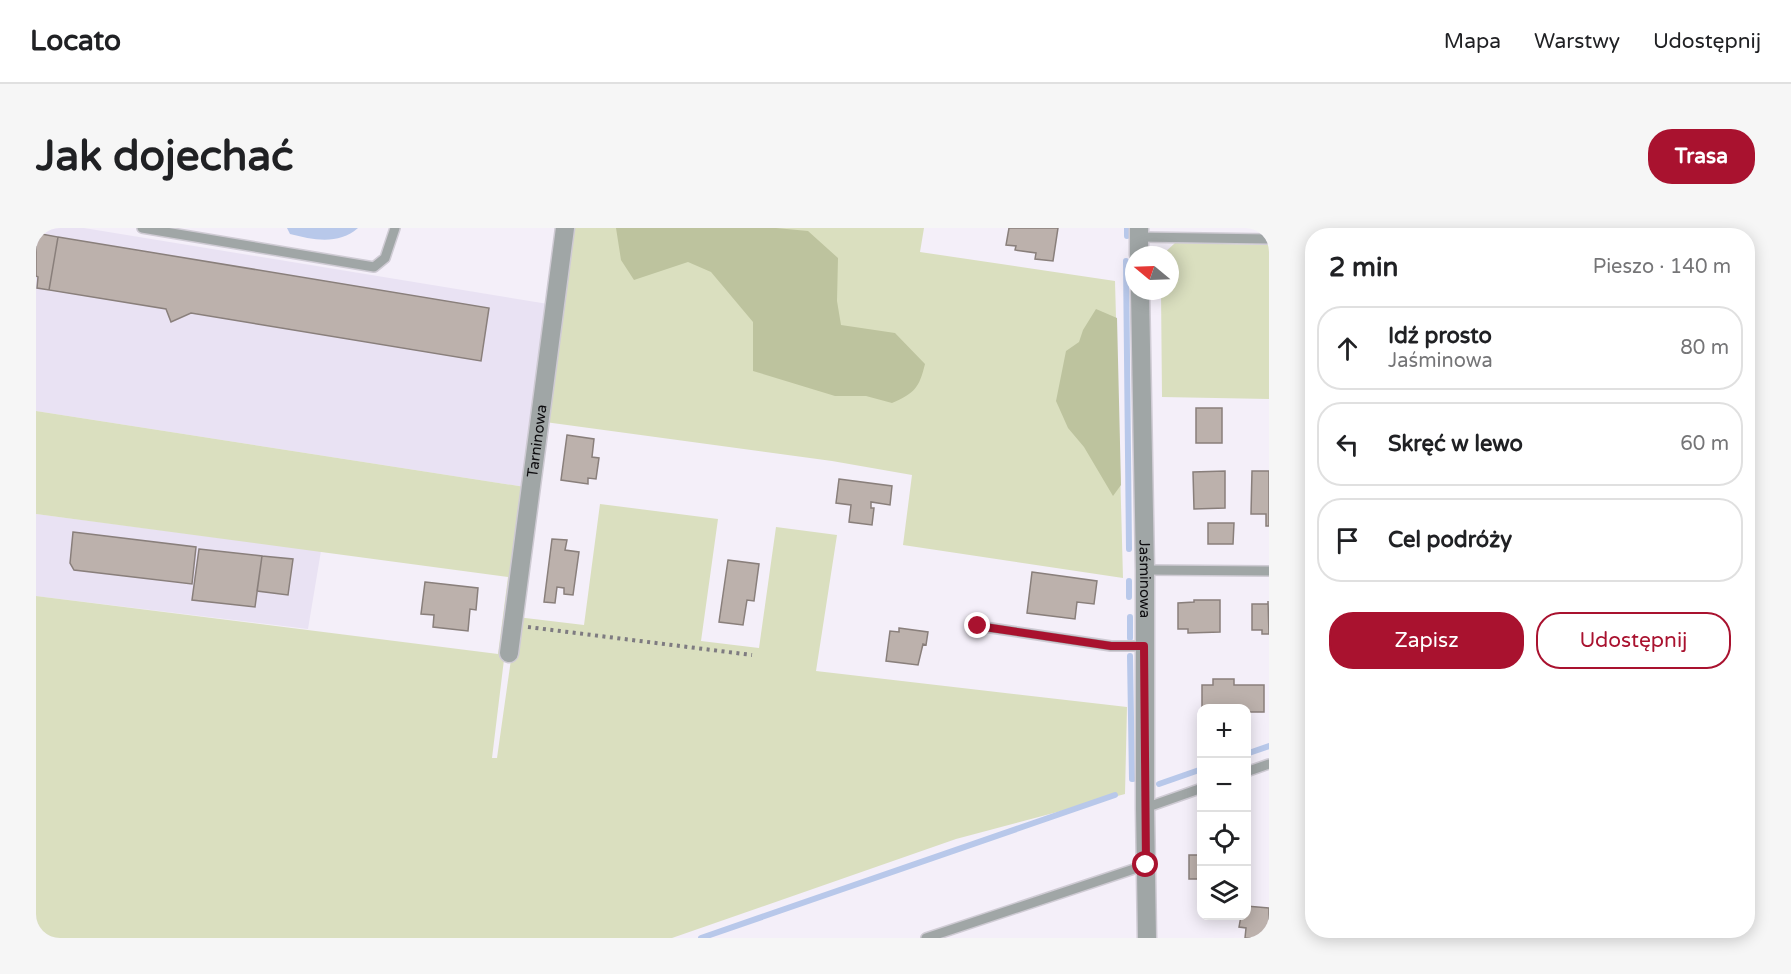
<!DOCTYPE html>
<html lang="pl">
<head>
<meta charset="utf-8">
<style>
  body { margin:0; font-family:"Varela Round",sans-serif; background:#f6f6f6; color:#202124 }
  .controls { position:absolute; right:18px; bottom:18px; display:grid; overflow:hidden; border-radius:12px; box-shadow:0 3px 15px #0003 }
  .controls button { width:54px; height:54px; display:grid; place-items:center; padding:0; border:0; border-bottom:2px solid #e0e0e0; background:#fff; color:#202124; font:30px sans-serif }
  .compass { position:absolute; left:1089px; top:18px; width:54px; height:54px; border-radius:50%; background:#fff; box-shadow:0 3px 15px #0003; rotate:289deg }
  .stop { position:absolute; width:18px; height:18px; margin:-14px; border:4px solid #a9122f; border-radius:50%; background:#fff }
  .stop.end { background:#a9122f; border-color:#fff; box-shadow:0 2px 6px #0008 }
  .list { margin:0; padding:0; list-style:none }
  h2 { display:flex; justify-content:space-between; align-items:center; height:78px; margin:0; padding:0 24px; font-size:26px }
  h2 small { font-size:20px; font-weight:400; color:#757577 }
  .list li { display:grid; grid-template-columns:39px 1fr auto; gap:18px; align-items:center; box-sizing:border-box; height:84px; margin:0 12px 12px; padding:0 12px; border:2px solid #e0e0e0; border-radius:24px }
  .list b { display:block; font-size:22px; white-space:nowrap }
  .list p { margin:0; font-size:20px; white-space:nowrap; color:#757577 }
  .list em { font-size:20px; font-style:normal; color:#757577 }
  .actions { display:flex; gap:12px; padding:18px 24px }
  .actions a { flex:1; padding:14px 0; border:2px solid #a9122f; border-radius:24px; text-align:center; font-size:21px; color:#a9122f }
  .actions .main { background:#a9122f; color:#fff }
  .icon { flex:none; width:33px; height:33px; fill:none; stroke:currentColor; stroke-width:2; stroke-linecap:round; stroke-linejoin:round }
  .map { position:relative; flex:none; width:1233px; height:710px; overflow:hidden; border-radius:24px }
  header { display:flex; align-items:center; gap:36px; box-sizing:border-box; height:84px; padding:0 30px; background:#fff; border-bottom:2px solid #e0e0e0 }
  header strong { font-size:28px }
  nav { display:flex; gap:33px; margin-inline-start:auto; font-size:21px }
  .intro { display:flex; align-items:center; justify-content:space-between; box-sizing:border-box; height:144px; padding:0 36px }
  h1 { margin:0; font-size:42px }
  .button { padding:15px 27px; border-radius:24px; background:#a9122f; color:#fff; font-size:21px; font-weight:700 }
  main { display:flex; gap:36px; padding:0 36px }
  aside { flex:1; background:#fff; border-radius:24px; box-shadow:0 3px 15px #0003 }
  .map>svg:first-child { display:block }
  .built { fill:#e9e2f3 }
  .green { fill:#dadfbf }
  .forest { fill:#bdc39e }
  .water { fill:#b8c8ea }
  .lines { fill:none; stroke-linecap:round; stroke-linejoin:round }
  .stream { stroke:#b8c8ea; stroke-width:6 }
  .building { fill:#bcb1ac; stroke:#897f7b; stroke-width:1.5 }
  .service-casing { stroke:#cfcbd4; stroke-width:12 }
  .minor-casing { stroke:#cfcbd4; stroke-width:21 }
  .path { stroke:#7e7b81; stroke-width:4; stroke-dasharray:3 4.5; stroke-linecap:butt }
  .service { stroke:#a0a6a6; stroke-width:9 }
  .minor { stroke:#a0a6a6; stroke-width:18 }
  .route { stroke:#a9122f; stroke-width:8 }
  .labels { text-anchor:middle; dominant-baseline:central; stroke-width:5; stroke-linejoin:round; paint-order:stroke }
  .street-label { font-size:15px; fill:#0d0c0f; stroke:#fff }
</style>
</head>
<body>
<header>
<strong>Locato</strong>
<nav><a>Mapa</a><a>Warstwy</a><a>Udostępnij</a></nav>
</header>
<div class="intro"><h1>Jak dojechać</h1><a class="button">Trasa</a></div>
<main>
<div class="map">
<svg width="1233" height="710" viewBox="0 0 1233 710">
  <rect width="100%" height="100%" fill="#f4eff9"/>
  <path class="built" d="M0,0H48L512,76L489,259L0,183Z
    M0,286L285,323L272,401L0,368Z"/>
  <path class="green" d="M537,0H888L884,24L1079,53L1087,350L867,317L876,247L796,233L509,194Z
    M1139,15L1233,17V171L1126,169L1125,63H1134V27H1126Z
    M0,183L489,259L456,530H461L481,389L548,397L564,276L682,291L665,413L723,420L740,299L801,307L780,443L1091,479L1089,566L920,611L636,710H0V368L462,426L472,349L0,286Z"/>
  <path class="forest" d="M580,0H740L772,3L802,30L801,73L805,97L859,105L889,136C883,160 879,165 856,175L830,168H799L717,143V94L675,44L652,34L598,52L585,32Z
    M1060,81L1081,90L1085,257L1077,268L1048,219L1032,200L1020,173L1030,123L1043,114L1047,102Z"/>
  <path class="water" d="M251,0H322C303,17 277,12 254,6Z"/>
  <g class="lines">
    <path class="stream" d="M1091,0V8
      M1090,33L1093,321
      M1093,353V369
      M1094,389V410
      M1094,428L1096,551H1097
      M1210,526L1233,518
      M1123,556L1166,541
      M665,710L1079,567"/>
  </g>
  <path class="building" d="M973,0H1022L1017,33L999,31L1000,25L979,22L980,18L970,17Z
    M0,5L22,9L13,62L1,60L2,49L0,48Z
    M22,9L453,80L445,133L155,85L135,94L130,81L13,62Z
    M1160,180H1186V215H1160Z
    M531,207L558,211L556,229L563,230L560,251L552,250V256L525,252Z
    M1189,243V280L1158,281L1157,244Z
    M1216,243H1233V298H1230V286H1215Z
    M803,251L856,258L854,277L835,274V280H838L836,297L813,294L815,277L800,275Z
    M1172,295H1198L1197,316H1172Z
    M37,304L160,319L156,356L38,342L34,335Z
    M516,311L531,312L529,322L543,324L537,367L528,366V360L521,359L519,375L508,374Z
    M163,321L226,328L219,379L156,372Z
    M226,328L257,331L252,367L221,363Z
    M692,332L723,336L718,373L711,372L707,397L683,394Z
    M996,344L1061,353L1058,376L1041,374L1039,391L991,385Z
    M389,354L442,360L440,382L434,381L432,403L397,399L398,387L385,386Z
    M1158,372H1184V404L1152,405V401H1142V375L1158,374Z
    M1232,373L1233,406H1226V402H1216V376H1232Z
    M863,400L892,404L890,417L887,416L882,437L850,433L854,403L863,404Z
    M1177,451H1198V457H1228V484H1210V481H1166V457H1177Z
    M1153,627H1166V651H1153Z
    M1210,678L1233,680V710H1209L1210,700L1203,699L1205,688H1210Z"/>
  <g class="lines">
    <g class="service-casing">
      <path id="service" d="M106,0L338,39L349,30L359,0
        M1103,9L1233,11
        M1109,342L1233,343
        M942,398L1075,418H1108
        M1210,544L1233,536
        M1109,580L1166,560
        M890,710L1110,637"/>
    </g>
    <g class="minor-casing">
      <g id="minor">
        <path d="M1103,0V27"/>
        <path id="s1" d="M1104,63L1109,342V580L1111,710"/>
        <path id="s2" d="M473,425L529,0"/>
      </g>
    </g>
    <path class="path" d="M492,399L716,427"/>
    <use href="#service" class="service"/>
    <use href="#minor" class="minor"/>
  </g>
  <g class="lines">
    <path class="route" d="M942,398L1075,418H1108L1110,637"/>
  </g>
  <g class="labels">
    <g class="street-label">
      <text stroke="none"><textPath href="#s2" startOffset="214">Tarninowa</textPath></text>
      <text stroke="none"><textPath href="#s1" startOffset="288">Jaśminowa</textPath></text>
    </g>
  </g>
</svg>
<div class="controls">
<button>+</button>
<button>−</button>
<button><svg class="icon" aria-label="locate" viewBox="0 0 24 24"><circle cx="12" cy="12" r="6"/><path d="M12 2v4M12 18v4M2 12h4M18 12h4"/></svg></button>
<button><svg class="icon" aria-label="layers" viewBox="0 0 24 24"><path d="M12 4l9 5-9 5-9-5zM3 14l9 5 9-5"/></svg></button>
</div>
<svg class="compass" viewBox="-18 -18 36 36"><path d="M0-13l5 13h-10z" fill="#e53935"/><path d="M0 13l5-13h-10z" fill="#757577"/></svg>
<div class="stop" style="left:1110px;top:637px"></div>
<div class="stop end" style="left:942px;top:398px"></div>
</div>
<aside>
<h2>2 min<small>Pieszo · 140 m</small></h2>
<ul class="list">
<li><svg class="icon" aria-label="ahead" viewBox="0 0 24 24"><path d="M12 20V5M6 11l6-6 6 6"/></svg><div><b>Idź prosto</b><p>Jaśminowa</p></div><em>80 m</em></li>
<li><svg class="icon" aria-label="left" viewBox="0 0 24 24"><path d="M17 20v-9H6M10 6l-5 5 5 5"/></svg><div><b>Skręć w lewo</b></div><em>60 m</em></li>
<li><svg class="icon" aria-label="arrive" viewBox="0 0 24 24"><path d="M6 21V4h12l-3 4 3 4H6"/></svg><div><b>Cel podróży</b></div></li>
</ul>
<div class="actions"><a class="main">Zapisz</a><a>Udostępnij</a></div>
</aside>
</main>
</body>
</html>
